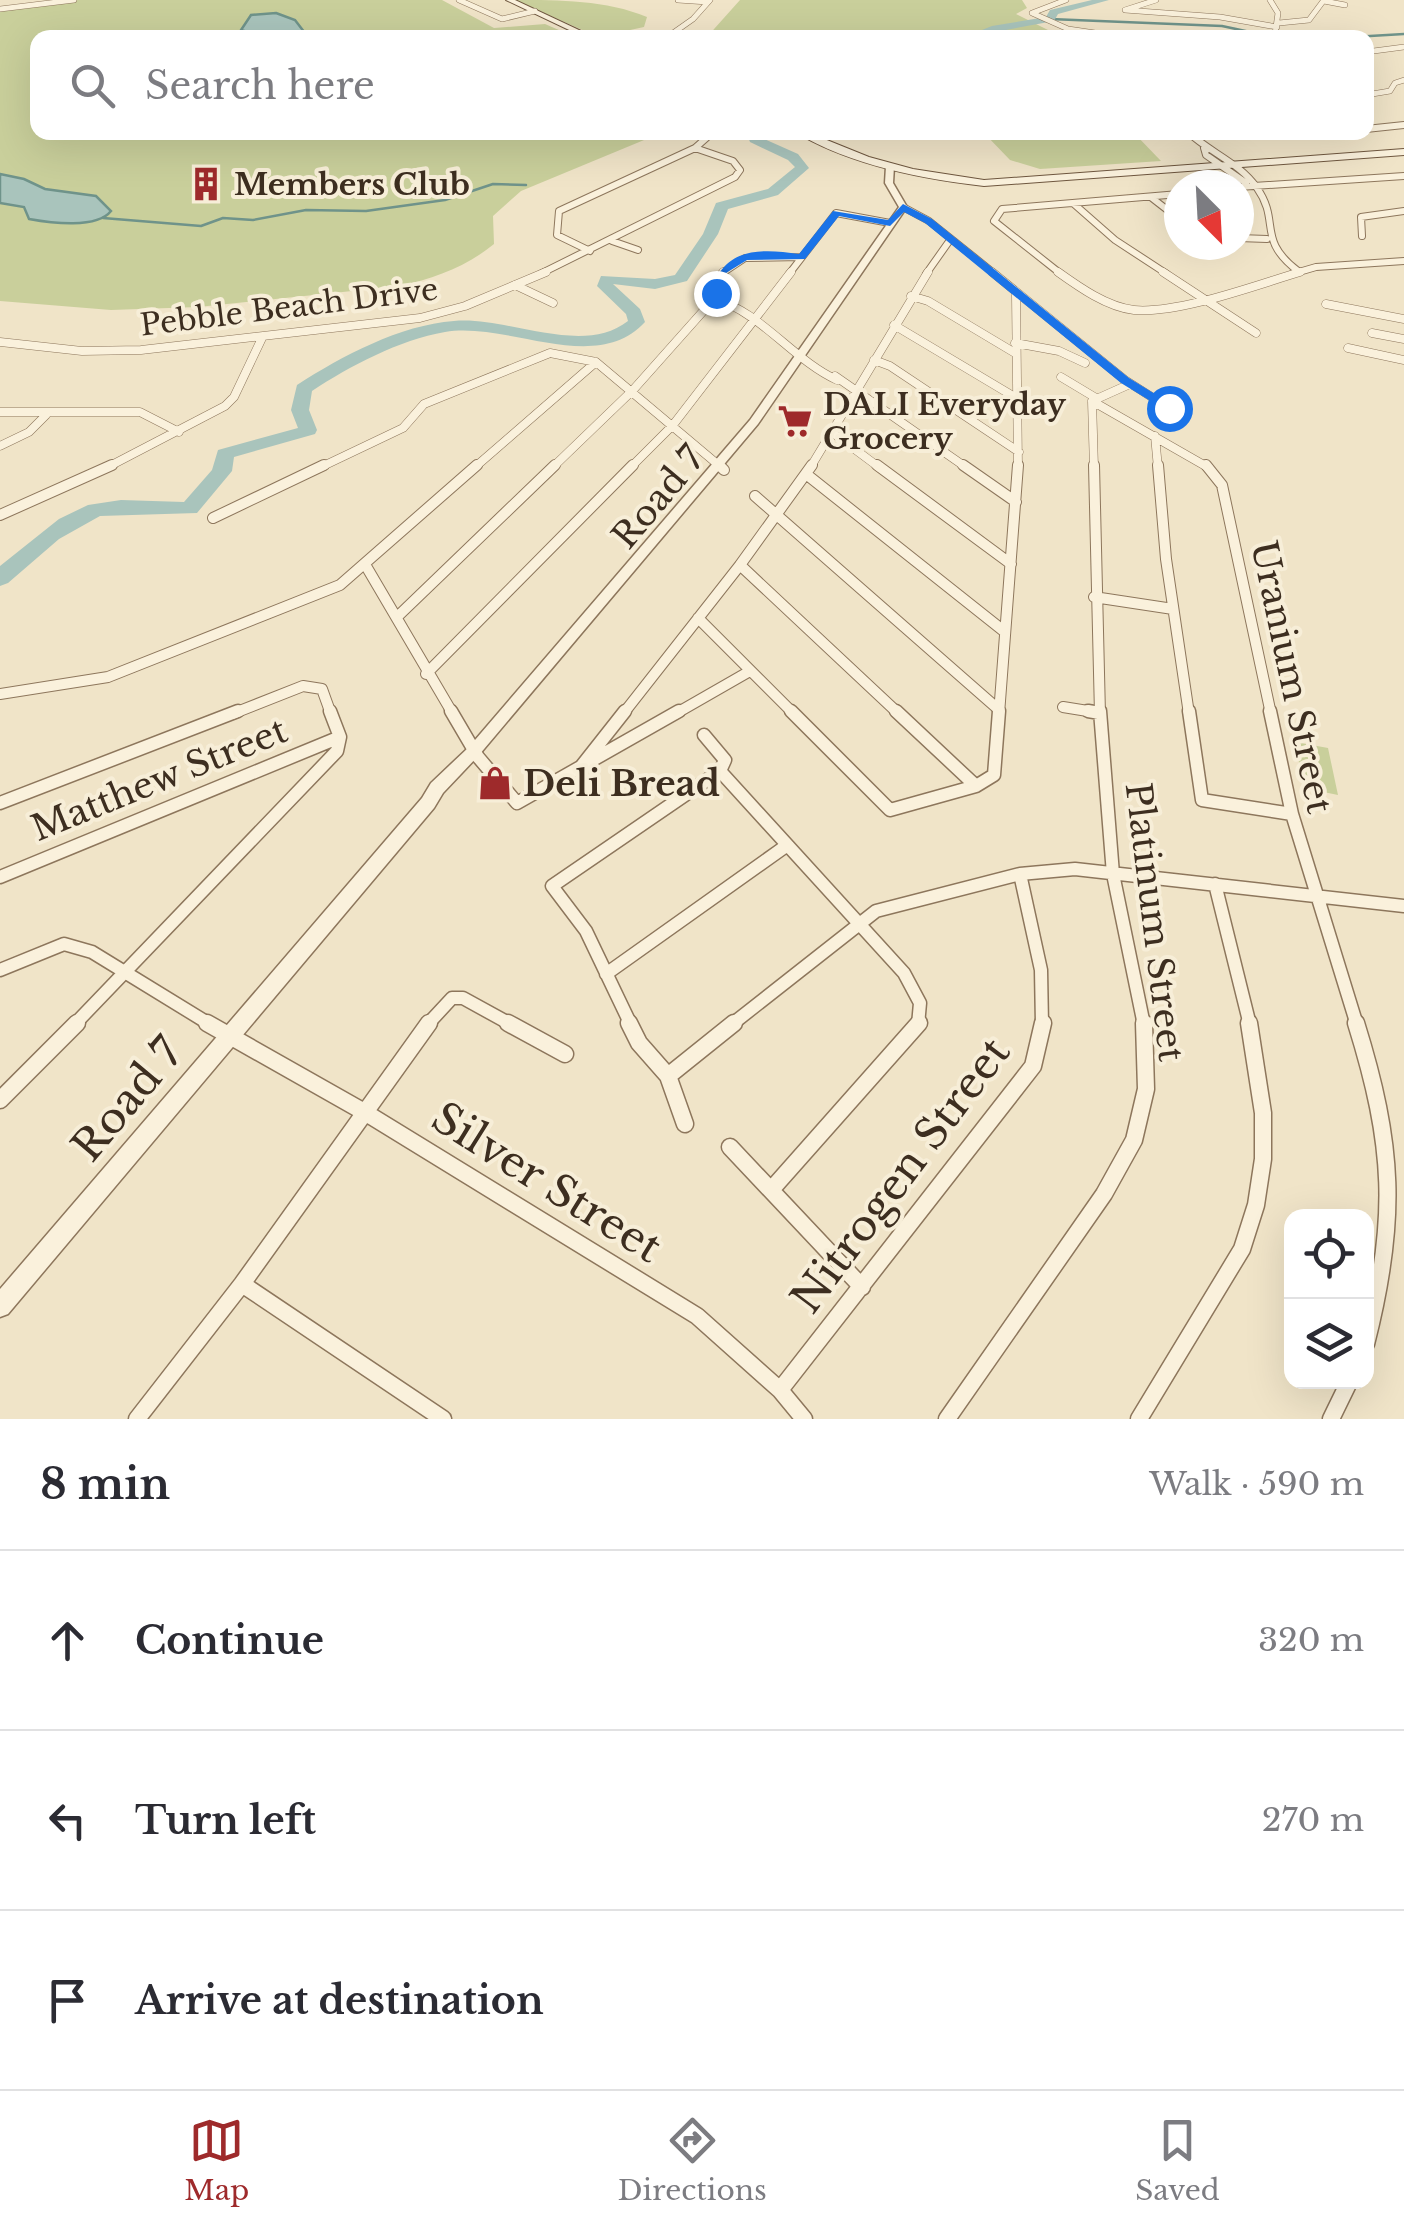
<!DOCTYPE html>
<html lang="en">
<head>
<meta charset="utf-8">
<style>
  body { margin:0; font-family:"Libre Baskerville",serif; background:#f2f2f3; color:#2b2b33 }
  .controls { position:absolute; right:30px; bottom:30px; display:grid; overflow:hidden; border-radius:20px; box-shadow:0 10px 40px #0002 }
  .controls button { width:90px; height:90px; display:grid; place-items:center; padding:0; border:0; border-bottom:2px solid #e1e1e2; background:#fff; color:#2b2b33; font:50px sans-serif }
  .compass { position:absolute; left:1164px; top:170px; width:90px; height:90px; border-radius:50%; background:#fff; box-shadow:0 10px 40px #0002; rotate:156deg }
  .stop { position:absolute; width:30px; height:30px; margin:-22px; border:8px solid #1a73e8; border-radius:50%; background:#fff }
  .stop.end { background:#1a73e8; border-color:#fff; box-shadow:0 2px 10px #0008 }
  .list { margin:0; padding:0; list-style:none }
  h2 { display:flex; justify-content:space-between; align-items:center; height:130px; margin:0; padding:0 40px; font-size:42px }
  h2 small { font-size:32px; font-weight:400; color:#7c7c81 }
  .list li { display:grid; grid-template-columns:65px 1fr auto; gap:30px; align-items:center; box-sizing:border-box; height:180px; padding:0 40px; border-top:2px solid #e1e1e2 }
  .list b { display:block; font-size:38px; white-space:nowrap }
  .list em { font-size:32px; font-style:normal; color:#7c7c81 }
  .icon { flex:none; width:55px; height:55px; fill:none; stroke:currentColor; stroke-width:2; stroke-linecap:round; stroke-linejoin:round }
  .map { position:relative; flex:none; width:1404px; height:1419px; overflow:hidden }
  .search { position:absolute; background:#fff; box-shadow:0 10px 40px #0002; left:30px; right:30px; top:30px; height:110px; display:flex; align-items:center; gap:25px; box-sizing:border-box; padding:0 35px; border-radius:20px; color:#7c7c81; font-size:38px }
  .sheet { height:670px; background:#fff }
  nav { display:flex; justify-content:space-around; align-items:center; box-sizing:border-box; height:140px; border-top:2px solid #e1e1e2; background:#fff; font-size:28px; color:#7c7c81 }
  nav a { display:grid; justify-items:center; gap:5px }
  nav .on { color:#9e2a2b }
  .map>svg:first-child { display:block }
  .green { fill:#c9cf9b }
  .water { fill:#a9c4bc; stroke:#6f938a; stroke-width:2.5 }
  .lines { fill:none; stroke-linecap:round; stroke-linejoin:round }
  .stream { stroke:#6f938a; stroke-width:2.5 }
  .river { fill:#a9c4bc; fill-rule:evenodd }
  .minor-far5-casing { stroke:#8d765c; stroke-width:6 }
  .minor-far4-casing { stroke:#8d765c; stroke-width:8 }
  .minor-far3-casing { stroke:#8d765c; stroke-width:9 }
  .minor-far2-casing { stroke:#8d765c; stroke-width:12 }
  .minor-far1-casing { stroke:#8d765c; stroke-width:15 }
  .minor-casing { stroke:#8d765c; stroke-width:19 }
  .tertiary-casing { stroke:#8d765c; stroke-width:3 }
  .secondary-casing { stroke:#6f573f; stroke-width:2 }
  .minor-far5 { stroke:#faf1dc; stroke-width:5 }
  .minor-far4 { stroke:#faf1dc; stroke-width:6 }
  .minor-far3 { stroke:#faf1dc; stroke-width:8 }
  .minor-far2 { stroke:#faf1dc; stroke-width:10 }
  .minor-far1 { stroke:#faf1dc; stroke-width:12 }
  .minor { stroke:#faf1dc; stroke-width:16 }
  .tertiary { fill:#faf1dc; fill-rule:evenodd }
  .secondary { fill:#faf1dc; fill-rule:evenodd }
  .route { fill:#1a73e8 }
  .labels { text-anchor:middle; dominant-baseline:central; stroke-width:8; stroke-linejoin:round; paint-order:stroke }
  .far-poi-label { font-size:30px; font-weight:bold; fill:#3d2e20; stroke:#f7eed8; text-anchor:start }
  .far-street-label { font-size:30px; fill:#3d2e20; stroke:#f7eed8 }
  .street-label { font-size:35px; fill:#3d2e20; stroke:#f7eed8 }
  .poi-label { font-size:35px; font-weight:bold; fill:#3d2e20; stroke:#f7eed8; text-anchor:start }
  .near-street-label { font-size:42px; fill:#3d2e20; stroke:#f7eed8 }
</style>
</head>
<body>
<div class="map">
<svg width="1404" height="1419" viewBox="0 0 1404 1419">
  <rect width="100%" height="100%" fill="#f0e4c8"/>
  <path class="green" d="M63,0H442L494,28L545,24L575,37L38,38V132L661,133L521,191L493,216L494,244C466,267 435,278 400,286L198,307L111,310L0,301V10Z
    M515,0C560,0 606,0 647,17L644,27L598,37Z
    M740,0H1022L1027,8L1016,14L1062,37L706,38Z
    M984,133H1134L1161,161L1040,169L1010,160Z
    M1295,742L1328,748L1338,795L1304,788Z"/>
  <path class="water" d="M276,13L295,20L308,37H263L241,30L251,15Z
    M0,174L24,179L45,189L96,196L111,211C97,229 51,223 29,219L24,207L0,203Z"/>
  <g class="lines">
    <path class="stream" d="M1050,19L1222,26L1269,36
      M1336,38L1404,34
      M103,218L201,226L223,218L253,220L306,210L366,211L445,200L493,184L526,185"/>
    <path class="river" d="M1092,0H1109L1058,14L1054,21L962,38L992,26L1046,17L1050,10Z
      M746,132H758L760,137L798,154L809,168L778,195L728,209L718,234L687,281L655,289L613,284L640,309L645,322C596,376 507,321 445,332C399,340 350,366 312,391L309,410L317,430L315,434L234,457L232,471L197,513L100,516L59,539L8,583L0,586V566L59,519L88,505L121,500L184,502L212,470L218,450L298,428L291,410L297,385C342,356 400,325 454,321C508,316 582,357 628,321L626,314L597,286L601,276L655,279L675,275L703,234L716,203L768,189L795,167L788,160L750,142Z"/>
    <g class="minor-far5-casing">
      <path id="minor-far5" d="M459,0L502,19L535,11
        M678,0L708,2
        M1066,0L1032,13L1068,29L1129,38
        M1156,0L1125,10L1220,17L1277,27
        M1324,1L1345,5
        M0,9L74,0
        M1279,23L1309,20L1324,0
        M666,38L693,19L710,0
        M1269,38L1275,34L1278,13L1270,0
        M1366,52L1404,47
        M1366,95L1390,91L1395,83L1404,80"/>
    </g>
    <g class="minor-far4-casing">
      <path id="minor-far4" d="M1366,129L1404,125
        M1188,132C1209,152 1240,163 1257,188C1281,222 1256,239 1298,271
        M1257,136L1332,132
        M1204,148L1206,155L1246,183
        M1239,187L1404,176
        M1152,198L1179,219
        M1074,204L1115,240L1167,274
        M903,207L929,221L995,274
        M1362,236L1361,217L1404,211
        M1239,238L1267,239
        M612,241L638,250
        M590,251L557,235L559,211L695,148L713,132
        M540,274L735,177L740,170L733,161L695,148
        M721,274L745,258L801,257
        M789,274L836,213L890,223
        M926,274L950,240
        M1061,274L994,221L1002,209L1179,194
        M1292,274L1316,267L1404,261"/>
    </g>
    <g class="minor-far3-casing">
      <path id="minor-far3" d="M992,272L1125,380L1169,408
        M1058,272C1079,287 1107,307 1134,310C1179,314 1256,285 1300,272
        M1163,272L1256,333
        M515,285L553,303
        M1016,295L1018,468
        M911,296L928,301L1015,353
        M717,298L723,272
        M1326,304L1404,319
        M894,325L1018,399
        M1372,333L1404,339
        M0,342L82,351L141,350L420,318L465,306L546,272
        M1015,343L1059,351L1085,363
        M1348,348L1404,360
        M874,360L890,366L1019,452
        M835,376L967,468
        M1061,377L1096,398
        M1092,401L1209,468
        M0,412H140L179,432
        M833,433L880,468
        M1155,436L1158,468
        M0,446L29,432L46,415
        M106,468L225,406L234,397L262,338
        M319,468L403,428L424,404L550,353L596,362L722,468
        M474,468L596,362
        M552,468L633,390L714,299C760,311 793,360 837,380
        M630,468L673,425L791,272
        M810,468L928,272
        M1094,468L1092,401L1130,384"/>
    </g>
    <g class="minor-far2-casing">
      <path id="minor-far2" d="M719,465L724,470
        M877,465L1011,564
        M963,465L1016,502
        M1094,465L1100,714
        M1158,465L1166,559L1189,714
        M1206,465L1222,485L1271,714
        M806,474L1005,632
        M755,496L998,709
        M0,515L112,465
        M213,518L324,465
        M740,565L899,714
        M366,566L453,714
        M1094,597L1173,609
        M397,617L555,465
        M698,618L794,714
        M426,674L633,465
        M0,694L108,677L340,585L477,465
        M1063,707L1100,713
        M232,714L303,686L322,689L331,714
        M623,714L740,565L812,465
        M675,714L750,671
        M999,714L1018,465"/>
    </g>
    <g class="minor-far1-casing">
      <path id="minor-far1" d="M451,711L478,757L517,803L679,711
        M791,711L890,810L976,786L994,775L999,711
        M896,711L976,786
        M1088,711L1100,713
        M1100,711L1113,874L1144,1025
        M1189,711L1202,800L1292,814
        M1270,711L1292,814L1357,1025
        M580,768L625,711
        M720,771L904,973L920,1003L918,1025
        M0,803L238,711
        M1020,874L1041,970L1042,1025
        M0,877L340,737
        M1215,884L1250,1025
        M0,970L64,944L92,952L211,1025
        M606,974L786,846
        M74,1025L337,751L340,737L330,711
        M427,1025L452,998H463L512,1025
        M631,1025L586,931L552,886L720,771L725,760L704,735
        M731,1025L876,911L1020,874L1075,869L1404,906"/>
    </g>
    <g class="minor-casing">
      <path id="minor" d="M207,1023L366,1113L697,1316L780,1390L804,1419
        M508,1023L565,1054
        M629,1023L639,1043L668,1076L685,1124
        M1356,1023C1394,1145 1398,1219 1366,1344
        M668,1076L734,1023
        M0,1100L77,1023
        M730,1147L862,1287
        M771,1190L919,1023
        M242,1284L443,1419
        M780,1390L1033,1066L1043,1023
        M137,1419L242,1284L429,1023
        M947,1419L1104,1194L1134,1140L1146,1089L1144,1023
        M1139,1419L1242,1249L1256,1205L1263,1159V1113L1249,1023
        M1331,1419L1349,1382"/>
    </g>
    <g class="tertiary-casing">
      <path id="tertiary" d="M890,164L894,166L893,183L907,207L758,424L479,755L443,793L434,808L8,1314L0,1317V1289L422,798L431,783L469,747L750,420L899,207L885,183L886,166Z"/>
    </g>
    <g class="secondary-casing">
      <path id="secondary" d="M506,0H515L596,38H586Z
        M795,132H807L869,157L913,169L984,180L1404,149V155L984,186C921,179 850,165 795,132Z"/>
    </g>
    <use href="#minor-far5" class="minor-far5"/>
    <use href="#minor-far4" class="minor-far4"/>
    <use href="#minor-far3" class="minor-far3"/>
    <use href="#minor-far2" class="minor-far2"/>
    <use href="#minor-far1" class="minor-far1"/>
    <use href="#minor" class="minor"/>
    <use href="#tertiary" class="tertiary"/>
    <use href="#secondary" class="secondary"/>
  </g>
  <path class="route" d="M903,204L932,219L1129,378L1173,405V410H1165L1121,383L925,223L904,212L890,226L839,216L805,259L747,260L726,273L720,295L711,293C723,248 758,248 799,254L833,211L888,220Z"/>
  <defs>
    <g id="building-bare" transform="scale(2.7)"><path d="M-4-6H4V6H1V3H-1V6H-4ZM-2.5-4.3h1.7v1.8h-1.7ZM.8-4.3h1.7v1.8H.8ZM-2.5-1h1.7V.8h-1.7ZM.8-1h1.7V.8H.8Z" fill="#9e2a2b" stroke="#f7eed8" stroke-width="2.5" paint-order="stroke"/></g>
    <g id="supermarket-bare" transform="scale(2.7)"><path d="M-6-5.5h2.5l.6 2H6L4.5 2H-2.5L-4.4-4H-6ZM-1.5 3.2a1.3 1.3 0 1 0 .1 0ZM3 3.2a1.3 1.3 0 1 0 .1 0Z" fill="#9e2a2b" stroke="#f7eed8" stroke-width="2.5" paint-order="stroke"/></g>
    <g id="shop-bare" transform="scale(2.7)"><path d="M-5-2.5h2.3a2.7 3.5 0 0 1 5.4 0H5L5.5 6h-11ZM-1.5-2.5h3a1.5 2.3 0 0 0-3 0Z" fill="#9e2a2b" stroke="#f7eed8" stroke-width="2.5" paint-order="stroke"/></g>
  </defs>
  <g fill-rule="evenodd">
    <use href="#building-bare" x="206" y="184"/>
    <use href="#supermarket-bare" x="795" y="421"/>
    <use href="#shop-bare" x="495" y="783"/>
  </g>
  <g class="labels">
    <g class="far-poi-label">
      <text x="234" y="184">Members Club</text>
      <text x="823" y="404">DALI Everyday<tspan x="823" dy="34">Grocery</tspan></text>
    </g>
    <g class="far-street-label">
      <text transform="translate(289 307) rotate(-7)">Pebble Beach Drive</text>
    </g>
    <g class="street-label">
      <text transform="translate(658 497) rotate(-50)">Road 7</text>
      <text transform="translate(1292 677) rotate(78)">Uranium Street</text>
      <text transform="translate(159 779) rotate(-22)">Matthew Street</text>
      <text transform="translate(1155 922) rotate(83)">Platinum Street</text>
    </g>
    <g class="poi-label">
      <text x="523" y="783">Deli Bread</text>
    </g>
    <g class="near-street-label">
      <text transform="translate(127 1099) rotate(-50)">Road 7</text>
      <text transform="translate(900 1175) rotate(-53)">Nitrogen Street</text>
      <text transform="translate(547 1182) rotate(32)">Silver Street</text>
    </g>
  </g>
</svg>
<div class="controls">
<button><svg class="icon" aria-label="locate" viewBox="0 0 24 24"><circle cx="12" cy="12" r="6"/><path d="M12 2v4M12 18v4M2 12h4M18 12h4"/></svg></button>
<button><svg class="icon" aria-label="layers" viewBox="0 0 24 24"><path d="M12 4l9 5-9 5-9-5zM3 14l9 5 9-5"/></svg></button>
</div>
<svg class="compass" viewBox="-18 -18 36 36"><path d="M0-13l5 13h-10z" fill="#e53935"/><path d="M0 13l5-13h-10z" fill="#7c7c81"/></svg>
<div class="stop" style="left:1169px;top:408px"></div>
<div class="stop end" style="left:716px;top:293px"></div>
<div class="search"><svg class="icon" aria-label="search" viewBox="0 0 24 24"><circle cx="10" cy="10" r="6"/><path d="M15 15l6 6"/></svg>Search here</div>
</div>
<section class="sheet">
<h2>8 min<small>Walk · 590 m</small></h2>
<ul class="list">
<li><svg class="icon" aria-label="ahead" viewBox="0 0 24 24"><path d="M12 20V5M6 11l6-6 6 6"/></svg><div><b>Continue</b></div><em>320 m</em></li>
<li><svg class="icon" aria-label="left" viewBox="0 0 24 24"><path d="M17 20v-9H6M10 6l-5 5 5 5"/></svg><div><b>Turn left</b></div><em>270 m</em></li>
<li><svg class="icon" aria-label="arrive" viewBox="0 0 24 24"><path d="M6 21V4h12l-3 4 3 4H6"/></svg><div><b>Arrive at destination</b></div></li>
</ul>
</section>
<nav>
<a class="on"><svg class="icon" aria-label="map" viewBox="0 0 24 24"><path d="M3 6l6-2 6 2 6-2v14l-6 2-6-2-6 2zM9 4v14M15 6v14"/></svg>Map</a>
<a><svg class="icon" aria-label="directions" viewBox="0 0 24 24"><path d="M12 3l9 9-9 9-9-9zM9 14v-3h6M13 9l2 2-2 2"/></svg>Directions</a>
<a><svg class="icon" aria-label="saved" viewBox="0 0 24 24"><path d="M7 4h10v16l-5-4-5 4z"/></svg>Saved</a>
</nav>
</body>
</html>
